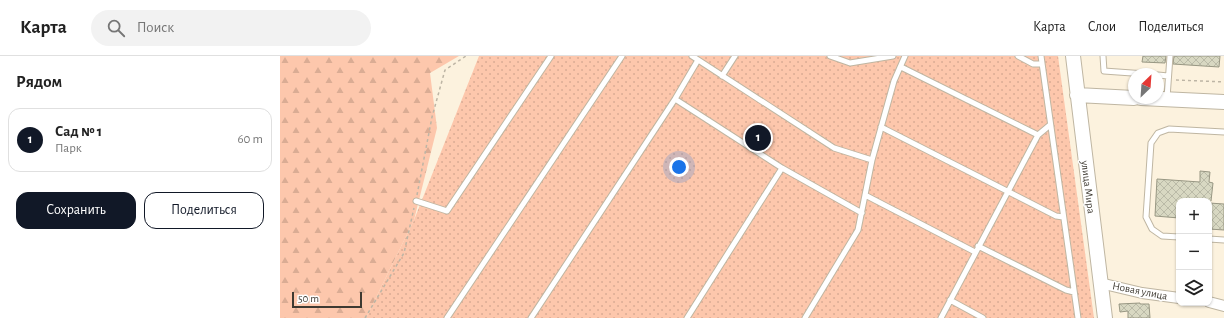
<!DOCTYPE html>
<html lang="ru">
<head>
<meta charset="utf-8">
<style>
  body { margin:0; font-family:"Alegreya Sans",sans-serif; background:#f2f2f2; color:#222 }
  .controls { position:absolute; right:12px; bottom:12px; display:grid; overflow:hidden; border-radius:8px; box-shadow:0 1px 3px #0004 }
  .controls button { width:36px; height:36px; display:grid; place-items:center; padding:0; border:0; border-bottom:1px solid #e0e0e0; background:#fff; color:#222; font:20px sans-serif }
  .compass { position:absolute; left:848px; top:12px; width:36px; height:36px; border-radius:50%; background:#fff; box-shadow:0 1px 3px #0004; rotate:25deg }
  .scale { position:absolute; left:12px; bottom:10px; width:70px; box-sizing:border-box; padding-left:4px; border:2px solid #3e3a32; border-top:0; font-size:11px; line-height:14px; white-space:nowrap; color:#3e3a32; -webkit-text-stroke:3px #fff; paint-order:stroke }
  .you { position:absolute; left:399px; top:111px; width:14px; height:14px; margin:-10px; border:3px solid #fff; border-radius:50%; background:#1a73e8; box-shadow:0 0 0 6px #1a73e833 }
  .badge { display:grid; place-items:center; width:26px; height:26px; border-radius:50%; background:#111827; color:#fff; font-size:13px; font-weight:700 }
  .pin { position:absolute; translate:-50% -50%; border:2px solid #fff; box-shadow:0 1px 4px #0006 }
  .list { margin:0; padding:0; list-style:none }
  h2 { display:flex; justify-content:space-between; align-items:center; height:52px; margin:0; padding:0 16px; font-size:17px }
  h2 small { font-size:13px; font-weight:400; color:#767676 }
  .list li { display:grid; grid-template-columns:26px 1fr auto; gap:12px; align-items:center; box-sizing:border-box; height:64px; margin:0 8px 8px; padding:0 8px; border:1px solid #e0e0e0; border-radius:12px }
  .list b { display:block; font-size:15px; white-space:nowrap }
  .list p { margin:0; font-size:13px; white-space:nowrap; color:#767676 }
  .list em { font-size:13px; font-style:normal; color:#767676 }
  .actions { display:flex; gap:8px; padding:12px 16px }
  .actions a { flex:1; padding:9px 0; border:1px solid #111827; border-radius:12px; text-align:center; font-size:14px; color:#111827 }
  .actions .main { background:#111827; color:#fff }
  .icon { flex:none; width:22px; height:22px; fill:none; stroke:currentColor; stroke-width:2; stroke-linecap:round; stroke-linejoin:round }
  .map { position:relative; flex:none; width:944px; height:262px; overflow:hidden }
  header { display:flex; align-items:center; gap:24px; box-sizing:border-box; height:56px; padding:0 20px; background:#fff; border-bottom:1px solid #e0e0e0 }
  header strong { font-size:19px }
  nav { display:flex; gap:22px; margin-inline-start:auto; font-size:14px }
  .search { width:280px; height:36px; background:#f2f2f2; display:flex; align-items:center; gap:10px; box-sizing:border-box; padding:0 14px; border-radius:22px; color:#767676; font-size:15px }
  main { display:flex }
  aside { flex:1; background:#fff }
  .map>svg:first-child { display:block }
  .grass { fill:url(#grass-dots) }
  .forest { fill:url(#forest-firs) }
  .building { fill:url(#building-cross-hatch); stroke:#989783 }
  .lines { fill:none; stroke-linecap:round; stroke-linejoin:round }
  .service-casing { stroke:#bfb6a2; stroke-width:7 }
  .minor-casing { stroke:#bfb6a2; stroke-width:12 }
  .secondary-casing { stroke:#bfb6a2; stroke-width:16 }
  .path { stroke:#bdb5a5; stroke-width:1.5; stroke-dasharray:3 3; stroke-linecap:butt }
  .service { stroke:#fff; stroke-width:5 }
  .minor { stroke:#fff; stroke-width:10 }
  .secondary { stroke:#fff; stroke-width:14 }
  .labels { text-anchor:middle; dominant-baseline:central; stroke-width:3; stroke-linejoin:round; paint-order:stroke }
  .street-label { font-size:11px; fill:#3e3a32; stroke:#fff }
</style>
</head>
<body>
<header>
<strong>Карта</strong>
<div class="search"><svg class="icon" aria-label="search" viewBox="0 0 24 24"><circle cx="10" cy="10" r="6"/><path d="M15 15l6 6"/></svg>Поиск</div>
<nav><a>Карта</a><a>Слои</a><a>Поделиться</a></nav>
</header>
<main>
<aside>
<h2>Рядом<small></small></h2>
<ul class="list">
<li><span class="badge">1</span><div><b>Сад № 1</b><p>Парк</p></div><em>60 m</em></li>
</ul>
<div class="actions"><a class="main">Сохранить</a><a>Поделиться</a></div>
</aside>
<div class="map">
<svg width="944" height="262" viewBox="0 0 944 262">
  <defs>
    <pattern id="grass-dots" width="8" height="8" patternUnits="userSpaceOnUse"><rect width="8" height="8" fill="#fdc7ac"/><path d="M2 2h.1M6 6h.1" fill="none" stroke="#daac94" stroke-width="1.8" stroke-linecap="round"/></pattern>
    <pattern id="forest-firs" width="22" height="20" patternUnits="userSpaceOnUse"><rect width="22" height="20" fill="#fdc7ac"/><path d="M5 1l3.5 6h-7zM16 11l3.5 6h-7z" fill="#daac94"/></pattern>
    <pattern id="building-cross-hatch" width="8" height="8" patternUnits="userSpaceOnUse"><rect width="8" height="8" fill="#d8d8c2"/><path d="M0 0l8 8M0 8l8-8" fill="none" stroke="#babaa7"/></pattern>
  </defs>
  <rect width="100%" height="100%" fill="#fcf2de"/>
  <path class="grass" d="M199,0H778L814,262H86L134,164Z"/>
  <path class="forest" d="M0,0H179L150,17L157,72L134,164L86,262H0Z"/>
  <path class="building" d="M863,0H886L885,7L862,6Z
    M894,0H940L939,11L893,8Z
    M920,115L930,116L929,126L933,127L931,145H899V162L875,160L877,123L920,126Z
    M929,147L944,148V174L929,173Z
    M860,247V248H869L870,262H848V255L840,256L839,248Z"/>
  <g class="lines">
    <g class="service-casing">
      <path id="service" d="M412,0L554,92L592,104
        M550,0L570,7L613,0
        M738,0L753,8H762
        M761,0L798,262
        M823,0L824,15L866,18
        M621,11L758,79
        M878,19L888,20
        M442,20L455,0
        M887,42L890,0
        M395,43L502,112L582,157
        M601,71L776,160L783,161
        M585,139L695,196
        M136,145L167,155L271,0
        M899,181L882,180L872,173L866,161L871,87L878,77L889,73L944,76
        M929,183L944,184
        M698,190L786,234L794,236
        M670,244L703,262
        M167,262L342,0
        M251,262L395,43L418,4
        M407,262L502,112
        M525,262L578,174L592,104L614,25L625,0
        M661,262L758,79L770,69"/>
    </g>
    <g class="minor-casing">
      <path id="minor" d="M820,227L862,237L899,242
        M929,246L944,250"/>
    </g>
    <g class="secondary-casing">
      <path id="secondary" d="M793,0L825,262
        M797,39L854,42
        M861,42L944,46"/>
    </g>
    <path class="path" d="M896,24L944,26
      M137,139L152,61L165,14L186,0
      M85,262L124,197L134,152"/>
    <use href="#service" class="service"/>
    <use href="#minor" class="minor"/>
    <use href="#secondary" class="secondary"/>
  </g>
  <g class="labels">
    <g class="street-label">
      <text transform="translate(808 131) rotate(83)">улица Мира</text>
      <text transform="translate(860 235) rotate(11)">Новая улица</text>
    </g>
  </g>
</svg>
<div class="controls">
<button>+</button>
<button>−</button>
<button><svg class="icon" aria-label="layers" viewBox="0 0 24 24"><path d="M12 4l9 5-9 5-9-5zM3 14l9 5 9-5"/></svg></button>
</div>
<svg class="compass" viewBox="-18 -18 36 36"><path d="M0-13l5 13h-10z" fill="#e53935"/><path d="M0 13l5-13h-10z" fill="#767676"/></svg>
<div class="scale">50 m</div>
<div class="you"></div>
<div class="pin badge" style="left:478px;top:82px">1</div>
</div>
</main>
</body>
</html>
